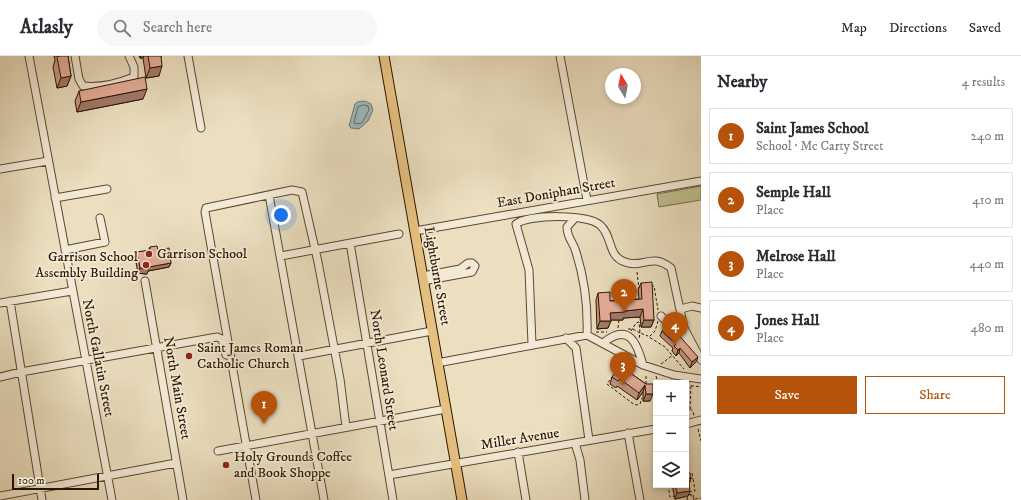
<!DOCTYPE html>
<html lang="en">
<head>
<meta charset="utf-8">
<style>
  body { margin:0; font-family:"IM FELL DW Pica",serif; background:#f7f7f7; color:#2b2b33 }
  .controls { position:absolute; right:12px; bottom:12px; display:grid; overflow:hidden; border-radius:0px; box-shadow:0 2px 6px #0003 }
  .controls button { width:36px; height:36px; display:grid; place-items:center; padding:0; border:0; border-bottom:1px solid #e1e1e2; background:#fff; color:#2b2b33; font:20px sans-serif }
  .compass { position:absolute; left:605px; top:12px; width:36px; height:36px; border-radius:50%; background:#fff; box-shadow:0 2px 6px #0003; rotate:350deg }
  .scale { position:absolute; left:12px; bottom:10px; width:87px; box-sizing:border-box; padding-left:4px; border:2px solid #2b1500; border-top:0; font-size:11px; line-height:14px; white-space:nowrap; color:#2b1500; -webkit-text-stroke:3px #f2ead6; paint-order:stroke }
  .you { position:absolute; left:281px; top:159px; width:14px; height:14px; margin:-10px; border:3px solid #fff; border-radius:50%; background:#1a73e8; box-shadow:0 0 0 6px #1a73e833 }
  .badge { display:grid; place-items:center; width:26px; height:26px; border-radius:50%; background:#b45309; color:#fff; font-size:13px; font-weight:700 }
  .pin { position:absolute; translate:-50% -33px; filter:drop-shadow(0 1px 2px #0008) }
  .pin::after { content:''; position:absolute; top:21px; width:14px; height:12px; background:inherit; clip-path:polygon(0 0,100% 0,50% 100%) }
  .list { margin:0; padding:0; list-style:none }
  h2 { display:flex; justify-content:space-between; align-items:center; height:52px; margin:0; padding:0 16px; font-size:17px }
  h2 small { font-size:13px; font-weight:400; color:#7c7c81 }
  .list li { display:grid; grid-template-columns:26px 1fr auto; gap:12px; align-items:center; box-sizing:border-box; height:56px; margin:0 8px 8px; padding:0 8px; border:1px solid #e1e1e2; border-radius:0px }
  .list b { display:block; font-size:15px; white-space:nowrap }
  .list p { margin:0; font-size:13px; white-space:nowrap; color:#7c7c81 }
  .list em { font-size:13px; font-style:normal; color:#7c7c81 }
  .actions { display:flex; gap:8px; padding:12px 16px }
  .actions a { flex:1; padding:9px 0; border:1px solid #b45309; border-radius:0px; text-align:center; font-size:14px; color:#b45309 }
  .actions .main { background:#b45309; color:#fff }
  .icon { flex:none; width:22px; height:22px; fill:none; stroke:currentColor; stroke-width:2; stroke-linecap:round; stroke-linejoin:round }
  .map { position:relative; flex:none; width:701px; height:444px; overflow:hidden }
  header { display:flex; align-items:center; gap:24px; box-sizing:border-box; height:56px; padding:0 20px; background:#fff; border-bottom:1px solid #e1e1e2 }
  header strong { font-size:19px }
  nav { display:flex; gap:22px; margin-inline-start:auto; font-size:14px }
  .search { width:280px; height:36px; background:#f7f7f7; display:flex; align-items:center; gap:10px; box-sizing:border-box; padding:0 14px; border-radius:22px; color:#7c7c81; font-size:15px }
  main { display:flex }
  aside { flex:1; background:#fff }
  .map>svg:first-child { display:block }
  .green { fill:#bec08e; stroke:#746a47 }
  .water { fill:#9ebabe; stroke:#707872 }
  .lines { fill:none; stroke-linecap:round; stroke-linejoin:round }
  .shore { stroke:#64685f; stroke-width:1 }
  .minor-casing { stroke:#5b4830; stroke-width:9 }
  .major-casing { stroke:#2b1500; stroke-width:11 }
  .path { stroke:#2b1500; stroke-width:1; stroke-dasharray:3 2; stroke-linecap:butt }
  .minor { stroke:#f2ead6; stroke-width:7 }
  .major { stroke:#e6c080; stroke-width:9 }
  .wall { fill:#c69584; stroke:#2b1500 }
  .shaded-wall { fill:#a1796b; stroke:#2b1500 }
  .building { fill:#e6ad99; stroke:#2b1500 }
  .poi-dot { fill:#8f2418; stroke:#f2ead6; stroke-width:1.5 }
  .labels { text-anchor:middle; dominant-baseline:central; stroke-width:3.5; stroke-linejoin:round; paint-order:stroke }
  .street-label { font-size:14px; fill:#2b1500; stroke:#f2ead6 }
  .poi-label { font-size:14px; fill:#2b1500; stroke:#f2ead6; text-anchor:start }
</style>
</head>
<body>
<header>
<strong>Atlasly</strong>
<div class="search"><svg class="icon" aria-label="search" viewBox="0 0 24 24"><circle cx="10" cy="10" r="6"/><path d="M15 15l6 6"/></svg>Search here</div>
<nav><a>Map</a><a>Directions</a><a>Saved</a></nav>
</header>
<main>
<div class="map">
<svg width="701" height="444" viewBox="0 0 701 444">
  <rect width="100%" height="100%" fill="#ebdfc0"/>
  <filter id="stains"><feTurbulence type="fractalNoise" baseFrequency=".005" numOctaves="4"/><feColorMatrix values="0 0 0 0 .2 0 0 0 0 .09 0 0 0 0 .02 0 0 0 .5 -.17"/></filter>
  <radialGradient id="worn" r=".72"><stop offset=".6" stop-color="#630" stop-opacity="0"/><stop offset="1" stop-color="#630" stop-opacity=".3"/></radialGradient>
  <path class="green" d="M701,130V144L659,151L657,138Z"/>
  <path class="water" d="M365,45L371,48L373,54L368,65L359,73L351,72L349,70L355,48L357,46Z"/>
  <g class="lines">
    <path class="shore" d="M364,49L368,50L369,54L362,67L355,68L354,66L358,51Z"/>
    <g class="minor-casing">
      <path id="minor" d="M29,0L112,444
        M75,0L79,23L83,30C99,32 119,27 134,21V11L129,0
        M188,0L201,72
        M560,0L587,144
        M0,113L48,105
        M269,139L324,444
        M55,142L107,133
        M575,162L567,171C567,181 572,185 575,193C584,220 588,251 587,279
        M415,175L701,125
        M350,187L393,444
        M65,194L105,186L100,162
        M281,200L399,178
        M423,220L460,213L468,207H472L475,210L472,216L423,225
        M145,225L183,444
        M10,245L42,444
        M0,247L72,235
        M681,253L692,250L701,252
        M661,260L691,290
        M566,282L576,292L589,384
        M603,287C629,266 637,287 643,309
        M532,288L529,214L516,168C530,158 588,158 600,169C613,180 607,200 625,206C643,213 651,196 671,212L684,272L701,304
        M299,300L432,275
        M437,307L587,279L643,309L674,319L701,323
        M0,321L21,316L217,281L222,283L226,299
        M686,368L701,364
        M628,377L640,444
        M575,387L580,404L585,444
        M218,395L446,353
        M518,396L526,444
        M389,419L656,373
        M0,440L176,407
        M256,444L205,156L206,152L292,134L302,136L318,206L340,323L346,371"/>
    </g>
    <g class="major-casing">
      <path id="major" d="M384,0L462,444"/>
    </g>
    <path class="path" d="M171,200H173
      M637,216L639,233
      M651,230H654L658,254
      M658,265L655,275L649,281L665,291L684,313
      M618,272L619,264
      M628,273H633L640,277L639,283
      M631,275L636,267L639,266L640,277L648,280
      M596,276H607
      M661,308L673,299
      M617,314L623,305
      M613,320L607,328L632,347L636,349L640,348L642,342
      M656,320L658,327
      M646,328V318
      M686,329L701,331
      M686,350L693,355L694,360
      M690,353L691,329
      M698,373L701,385
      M690,423L693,422L692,416
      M668,429L670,441L674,440L675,444
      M689,432L690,425
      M689,436L695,435L693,422
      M690,438L694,444
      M689,439L693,438L694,443L701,442
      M687,444L688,439"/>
    <use href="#minor" class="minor"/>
    <use href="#major" class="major"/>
  </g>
  <path class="wall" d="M54,0H68L71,20L67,30L57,32L53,11L55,4Z
    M139,0H161L159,20L146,22L143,2H140Z
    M79,35L143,43L77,56L75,45Z
    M150,191L158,194L171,207L169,211L148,215L147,218H145L138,217L135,201L137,196L148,195Z
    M641,227L654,264L651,271H641L640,261L623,262V264H611L608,272L597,273L596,244L598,237L610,245L639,243L638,234Z
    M662,275L696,306L690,312L679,297L676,300L672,295L673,292L660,280Z
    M627,315L646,328L650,345H643V336L637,344L617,330L616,332L610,328L612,321Z
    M691,422L689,427L688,440L675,443L672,429H686Z"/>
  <path class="shaded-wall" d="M141,0H144L143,2H140Z
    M162,10L159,20L146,22L150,12Z
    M71,20L67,30L57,32L61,22Z
    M147,33L143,43L77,56L81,46Z
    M171,207L169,211L148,215L147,218H145L138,217L140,212Z
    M643,253L640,261L623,262V264H608L610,257L625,255Z
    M644,264H654L651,271H641Z
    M600,265H611L608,272L597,273Z
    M680,292L679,297L676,300L678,294Z
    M698,301L696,306L690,312L692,306Z
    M645,329L643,336L637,344L639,337Z
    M646,338H653L650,345H643Z
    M688,422H691L689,427L686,428Z
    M690,435L688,440L675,443L677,437Z"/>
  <path class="building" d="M60,0H68L71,20L61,22L57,1Z
    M148,0H161L162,10L150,12Z
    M145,21L147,33L81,46L79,35Z
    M157,190L158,194L169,192L171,207L149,211V213H147L140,212L137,196L150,194V191Z
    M652,226L654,264H644L643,253L625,255V256L610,257L611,265H600L598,237L610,236V245L642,243L641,227Z
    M669,268L698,301L692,306L680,292L678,294L674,290L676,288L662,275Z
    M622,307L628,311L626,314L646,328H653V338H646L645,329L639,337L620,323L618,325L612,321Z
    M686,416L690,417L691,422H688L690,435L677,437L675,429H686Z"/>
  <g class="poi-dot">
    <circle cx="149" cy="198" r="4"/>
    <circle cx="146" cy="209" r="4"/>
    <circle cx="189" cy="300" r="4"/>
    <circle cx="226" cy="409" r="4"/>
  </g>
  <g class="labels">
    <g class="street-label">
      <text transform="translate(556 137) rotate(-10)">East Doniphan Street</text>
      <text transform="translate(437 220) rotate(80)">Lightburne Street</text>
      <text transform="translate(98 302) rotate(79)">North Gallatin Street</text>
      <text transform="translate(384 314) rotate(81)">North Leonard Street</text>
      <text transform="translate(177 332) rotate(80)">North Main Street</text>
      <text transform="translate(520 383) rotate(-9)">Miller Avenue</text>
    </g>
    <g class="poi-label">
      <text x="157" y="198">Garrison School</text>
      <text x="138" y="201" text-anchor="end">Garrison School<tspan x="138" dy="16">Assembly Building</tspan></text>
      <text x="197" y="292">Saint James Roman<tspan x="197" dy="16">Catholic Church</tspan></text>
      <text x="234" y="401">Holy Grounds Coffee<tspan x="234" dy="16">and Book Shoppe</tspan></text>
    </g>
  </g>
  <rect width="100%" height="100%" filter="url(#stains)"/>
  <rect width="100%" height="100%" fill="url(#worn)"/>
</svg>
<div class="controls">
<button>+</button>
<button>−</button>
<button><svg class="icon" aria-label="layers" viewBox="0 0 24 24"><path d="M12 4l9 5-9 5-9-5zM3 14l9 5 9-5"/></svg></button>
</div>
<svg class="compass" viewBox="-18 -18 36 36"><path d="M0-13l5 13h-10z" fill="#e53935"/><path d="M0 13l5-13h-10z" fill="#7c7c81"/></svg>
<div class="scale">100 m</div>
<div class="you"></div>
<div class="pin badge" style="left:264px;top:368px">1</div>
<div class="pin badge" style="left:624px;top:256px">2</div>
<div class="pin badge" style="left:623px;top:329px">3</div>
<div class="pin badge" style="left:675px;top:289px">4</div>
</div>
<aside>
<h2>Nearby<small>4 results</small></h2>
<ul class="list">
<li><span class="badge">1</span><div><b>Saint James School</b><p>School · Mc Carty Street</p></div><em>240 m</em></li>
<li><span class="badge">2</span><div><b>Semple Hall</b><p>Place</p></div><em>410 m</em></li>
<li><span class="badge">3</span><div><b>Melrose Hall</b><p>Place</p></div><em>440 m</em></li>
<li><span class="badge">4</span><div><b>Jones Hall</b><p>Place</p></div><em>480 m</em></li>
</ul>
<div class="actions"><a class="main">Save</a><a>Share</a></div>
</aside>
</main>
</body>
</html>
